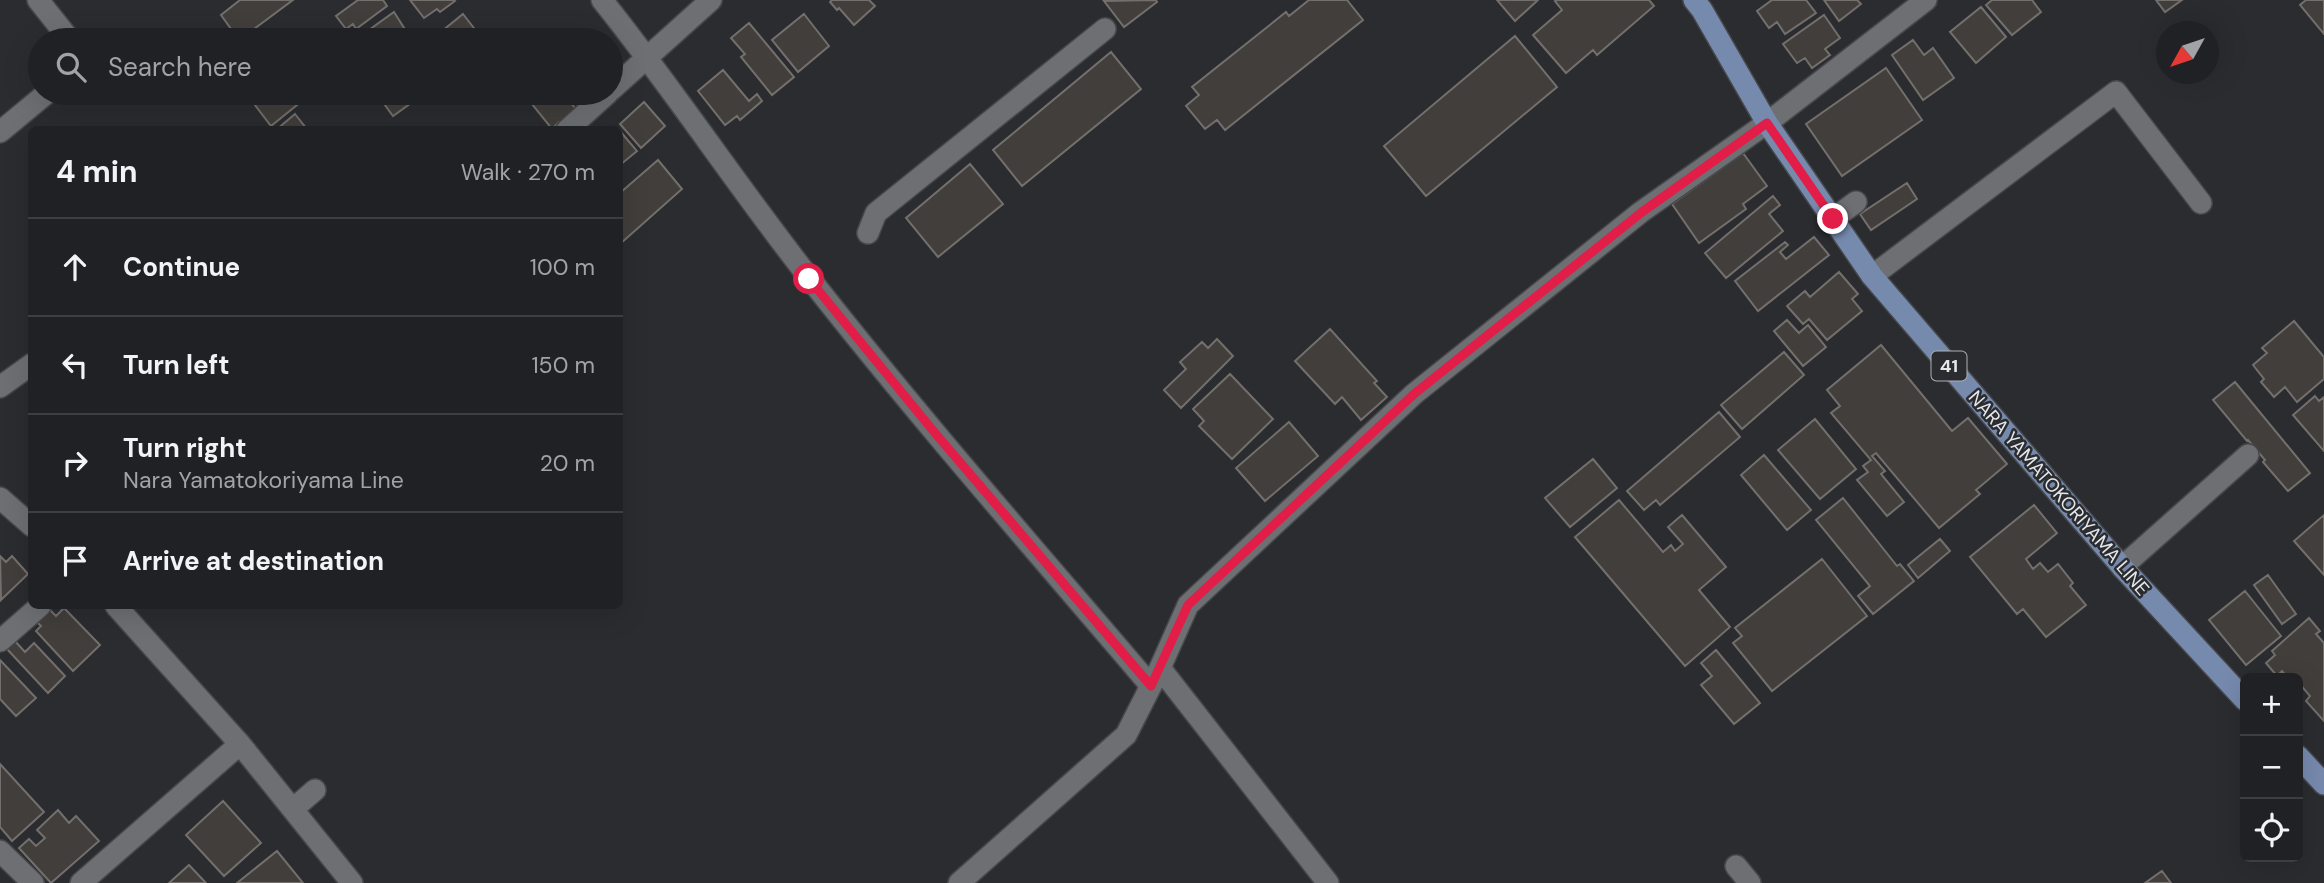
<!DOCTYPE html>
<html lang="en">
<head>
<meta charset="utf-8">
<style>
  body { margin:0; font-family:"DM Sans",sans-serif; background:#2d2e31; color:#f1f3f6 }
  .controls { position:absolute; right:21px; bottom:21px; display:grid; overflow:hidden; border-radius:10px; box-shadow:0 7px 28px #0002 }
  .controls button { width:63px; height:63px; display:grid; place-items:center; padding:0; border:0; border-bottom:2px solid #3d3e41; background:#202124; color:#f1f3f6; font:35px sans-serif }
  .compass { position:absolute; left:2156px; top:21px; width:63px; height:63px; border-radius:50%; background:#202124; box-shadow:0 7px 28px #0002; rotate:230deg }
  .stop { position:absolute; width:21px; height:21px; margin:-16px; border:5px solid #e11d48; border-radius:50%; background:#fff }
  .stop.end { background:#e11d48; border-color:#fff; box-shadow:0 2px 7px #0008 }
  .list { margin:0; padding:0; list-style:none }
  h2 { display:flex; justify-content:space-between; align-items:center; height:91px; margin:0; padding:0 28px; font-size:30px }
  h2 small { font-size:23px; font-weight:400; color:#a2a3a6 }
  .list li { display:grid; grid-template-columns:46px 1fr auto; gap:21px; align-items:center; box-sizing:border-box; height:98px; padding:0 28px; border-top:2px solid #3d3e41 }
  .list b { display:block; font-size:26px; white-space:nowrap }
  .list p { margin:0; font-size:23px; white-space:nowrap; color:#a2a3a6 }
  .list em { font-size:23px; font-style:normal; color:#a2a3a6 }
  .icon { flex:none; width:38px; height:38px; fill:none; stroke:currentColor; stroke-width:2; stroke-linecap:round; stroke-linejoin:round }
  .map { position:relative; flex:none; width:2324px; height:883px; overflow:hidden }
  .search { position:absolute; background:#202124; box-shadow:0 7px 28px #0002; left:28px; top:28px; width:595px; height:77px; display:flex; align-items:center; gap:18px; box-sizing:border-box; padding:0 24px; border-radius:38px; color:#a2a3a6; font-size:26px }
  .panel { position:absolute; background:#202124; box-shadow:0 7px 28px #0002; left:28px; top:126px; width:595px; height:483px; border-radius:10px }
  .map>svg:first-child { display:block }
  .building { fill:#413e3b; stroke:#736f6c; stroke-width:2 }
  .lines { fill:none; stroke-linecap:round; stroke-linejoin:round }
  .minor-casing { stroke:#45474a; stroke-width:24 }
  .major-casing { stroke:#45474a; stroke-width:24 }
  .minor { stroke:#6d6f73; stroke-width:21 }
  .major { stroke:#768aae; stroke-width:21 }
  .route { stroke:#e11d48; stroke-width:9 }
  .labels { text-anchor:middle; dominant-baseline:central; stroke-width:5; stroke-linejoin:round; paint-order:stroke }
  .shield { fill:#2a2c30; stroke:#adafb2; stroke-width:2 }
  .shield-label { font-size:18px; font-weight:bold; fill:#e5e7e9 }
  .street-label { font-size:19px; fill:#e5e7e9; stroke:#2a2c30 }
</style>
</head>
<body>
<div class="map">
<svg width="2324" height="883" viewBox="0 0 2324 883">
  <rect width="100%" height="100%" fill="#2a2c30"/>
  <path class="building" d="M240,0H293L239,40L221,15Z
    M358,0H383L387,6L356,29L353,24L346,29L336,16Z
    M410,0H454L455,1L440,12L437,9L424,18Z
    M832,0H869L875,6L854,25L839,8L837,10L830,2Z
    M1156,0L1157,2L1124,27L1104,1Z
    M1309,0H1347L1363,20L1225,130L1217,120L1205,129L1186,106L1199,95L1192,87L1286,12L1289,16Z
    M1497,0H1538L1515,21Z
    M1557,0H1649L1654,6L1597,55L1593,50L1566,73L1533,35L1562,10L1555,1Z
    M1772,0H1806L1816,13L1785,34L1777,22L1769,28L1757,11Z
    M1824,0H1857L1861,4L1839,21Z
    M1992,0H2032L2041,12L2012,35L1986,5Z
    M2156,0H2182L2165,12Z
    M2306,0H2324V34L2300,5Z
    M1981,7L2006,37L1976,63L1950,32Z
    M394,12L406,31L391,40H355Z
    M463,14L477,32L467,40H431Z
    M804,14L829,46L798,72L772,40Z
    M1824,15L1840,38L1825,49L1830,55L1812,68L1805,58L1797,63L1783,44Z
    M749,23L794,77L772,95L741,57L745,54L731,38Z
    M1515,36L1557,87L1426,196L1384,146Z
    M1913,40L1924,55L1933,48L1954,78L1923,100L1892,55Z
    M1111,52L1141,89L1022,186L993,150Z
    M1886,68L1922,120L1842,176L1806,124Z
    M723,70L749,101L757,94L762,101L740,120L737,116L725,125L698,91Z
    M251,93H312L271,126L248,96Z
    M385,93H425L393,116L379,97Z
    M533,93H563L579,113L562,126L559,122L552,129L527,98Z
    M644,102L665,126L641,148L620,124Z
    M295,114L306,128L304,130H276Z
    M620,131L637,151L620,165Z
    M1743,153L1767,186L1743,204L1746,209L1699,243L1672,204Z
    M658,160L682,189L620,244V193Z
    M970,164L1003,204L938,257L906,218Z
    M1907,183L1917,199L1871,230L1860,214Z
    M1773,196L1780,205L1769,214L1783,231L1726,278L1705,253Z
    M1814,237L1829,255L1758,311L1735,281L1785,242L1788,245L1780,252L1786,259Z
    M1839,272L1858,294L1852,299L1862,311L1827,340L1809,319L1803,324L1787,306L1805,291L1810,297Z
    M1787,320L1799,333L1808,325L1826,347L1803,366L1774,331Z
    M2294,321L2324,357V379L2297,402L2285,387L2274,397L2261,382L2264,379L2253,365L2267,353L2262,348Z
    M1330,329L1377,381L1374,383L1387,397L1361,420L1342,397L1335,404L1295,361Z
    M1217,339L1233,356L1181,408L1164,390L1186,369L1180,362L1202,342L1208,348Z
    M1881,345L1952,431L1968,418L2007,464L1976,490L1980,494L1939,528L1876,453L1872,456L1885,471L1881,474L1904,502L1887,516L1857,480L1868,472L1863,466L1871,460L1831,413L1840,406L1827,390Z
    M1784,352L1804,375L1742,429L1721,405Z
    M1230,374L1273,419L1232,459L1199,426L1204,421L1193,409Z
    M2235,382L2310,473L2288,491L2263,462L2265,460L2248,440L2247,441L2213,400Z
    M2315,396L2319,401L2324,397V451L2293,415Z
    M1719,412L1740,437L1660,505L1656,500L1644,510L1627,491Z
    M1815,419L1856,469L1820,499L1778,450Z
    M1289,422L1318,456L1265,501L1236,468Z
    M1764,455L1811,510L1787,530L1741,475Z
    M1593,459L1617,488L1570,527L1545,498Z
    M1843,498L1897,566L1900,564L1914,581L1873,614L1858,596L1870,586L1816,520Z
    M1619,500L1663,552L1671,545L1675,551L1683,544L1668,527L1682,515L1726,567L1699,590L1730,627L1685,666L1575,537Z
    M2034,505L2057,533L2026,559L2033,569L2040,563L2048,572L2058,564L2073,583L2070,586L2086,605L2046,637L2023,609L2017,614L1970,557Z
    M2324,515V575L2294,541Z
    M1940,539L1950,551L1918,578L1908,565Z
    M0,556L6,562L12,556L28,574L1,600Z
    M1822,559L1867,616L1772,691L1733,643L1742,636L1735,628Z
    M2268,575L2296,614L2282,624L2254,585Z
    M2245,591L2281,636L2246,665L2209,620Z
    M64,608L100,645L73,671L36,631L41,626L36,621L49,609L56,616Z
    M2309,618L2320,631L2316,634L2324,643V721L2306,701L2310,696L2298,682V678H2288L2282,671L2277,676L2266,663L2275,655L2272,651Z
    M14,640L25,652L34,643L65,676L48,693L6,648Z
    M1716,650L1760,703L1734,724L1701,685L1712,676L1701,663Z
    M0,660L36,698L16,716L0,699Z
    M0,764L44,812L12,841L0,827Z
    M223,801L261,843L224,876L186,835Z
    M58,810L69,823L76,816L99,841L51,883L19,848L29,839L36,846L45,838L37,830Z
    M277,851L303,883H237Z
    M189,865L206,883H169Z
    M2162,871L2171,883H2145Z"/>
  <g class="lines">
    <g class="minor-casing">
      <path id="minor" d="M38,0L70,40
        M602,0C675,91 739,189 811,280C920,419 1037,552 1151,686
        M611,90L711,0
        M567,130L608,93
        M0,132L47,93
        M1833,219L1856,202
        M868,233L876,213L1105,29
        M1872,276L2116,92L2201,203
        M0,387L32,364
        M0,498L32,526
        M2122,567L2248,455
        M116,606L240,744L352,883
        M0,641L40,606
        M1160,668L1328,883
        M293,809L315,790
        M0,851L33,883
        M1736,866L1750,883
        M81,883L240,744
        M959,883L1126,735L1160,668L1188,605L1414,394L1641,212L1767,123L1926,0"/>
    </g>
    <g class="major-casing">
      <path id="major" d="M1694,0L1702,10L1767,123L1872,276L2122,567L2245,700
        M2298,756L2324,784"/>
    </g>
    <use href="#minor" class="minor"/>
    <use href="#major" class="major"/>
  </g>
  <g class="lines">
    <path class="route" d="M809,279L935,433L1151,686L1188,605L1414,394L1642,212L1767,123L1833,219"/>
  </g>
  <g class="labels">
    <rect class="shield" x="1931.5" y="351.5" width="35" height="29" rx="5"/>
    <g class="shield-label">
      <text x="1949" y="366">41</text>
    </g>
    <g class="street-label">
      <text transform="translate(2059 493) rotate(49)">NARA YAMATOKORIYAMA LINE</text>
    </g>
  </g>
</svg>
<div class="controls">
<button>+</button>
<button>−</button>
<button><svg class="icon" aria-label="locate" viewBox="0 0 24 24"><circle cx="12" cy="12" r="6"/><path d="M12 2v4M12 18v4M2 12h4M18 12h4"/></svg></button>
</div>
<svg class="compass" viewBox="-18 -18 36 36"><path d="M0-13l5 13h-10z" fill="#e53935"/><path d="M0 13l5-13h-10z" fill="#a2a3a6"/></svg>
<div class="stop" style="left:809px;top:279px"></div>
<div class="stop end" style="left:1833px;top:219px"></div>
<div class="search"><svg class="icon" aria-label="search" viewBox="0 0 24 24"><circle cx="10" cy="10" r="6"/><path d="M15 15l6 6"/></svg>Search here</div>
<section class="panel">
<h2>4 min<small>Walk · 270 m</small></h2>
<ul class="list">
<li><svg class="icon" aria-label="ahead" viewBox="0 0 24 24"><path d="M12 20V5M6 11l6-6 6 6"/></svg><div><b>Continue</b></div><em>100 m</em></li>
<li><svg class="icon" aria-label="left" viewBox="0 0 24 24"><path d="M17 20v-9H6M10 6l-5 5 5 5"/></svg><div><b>Turn left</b></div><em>150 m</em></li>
<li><svg class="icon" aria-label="right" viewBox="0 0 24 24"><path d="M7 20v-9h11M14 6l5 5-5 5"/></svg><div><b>Turn right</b><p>Nara Yamatokoriyama Line</p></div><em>20 m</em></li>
<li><svg class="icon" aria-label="arrive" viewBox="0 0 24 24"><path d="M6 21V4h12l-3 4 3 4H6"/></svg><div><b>Arrive at destination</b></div></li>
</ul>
</section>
</div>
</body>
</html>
